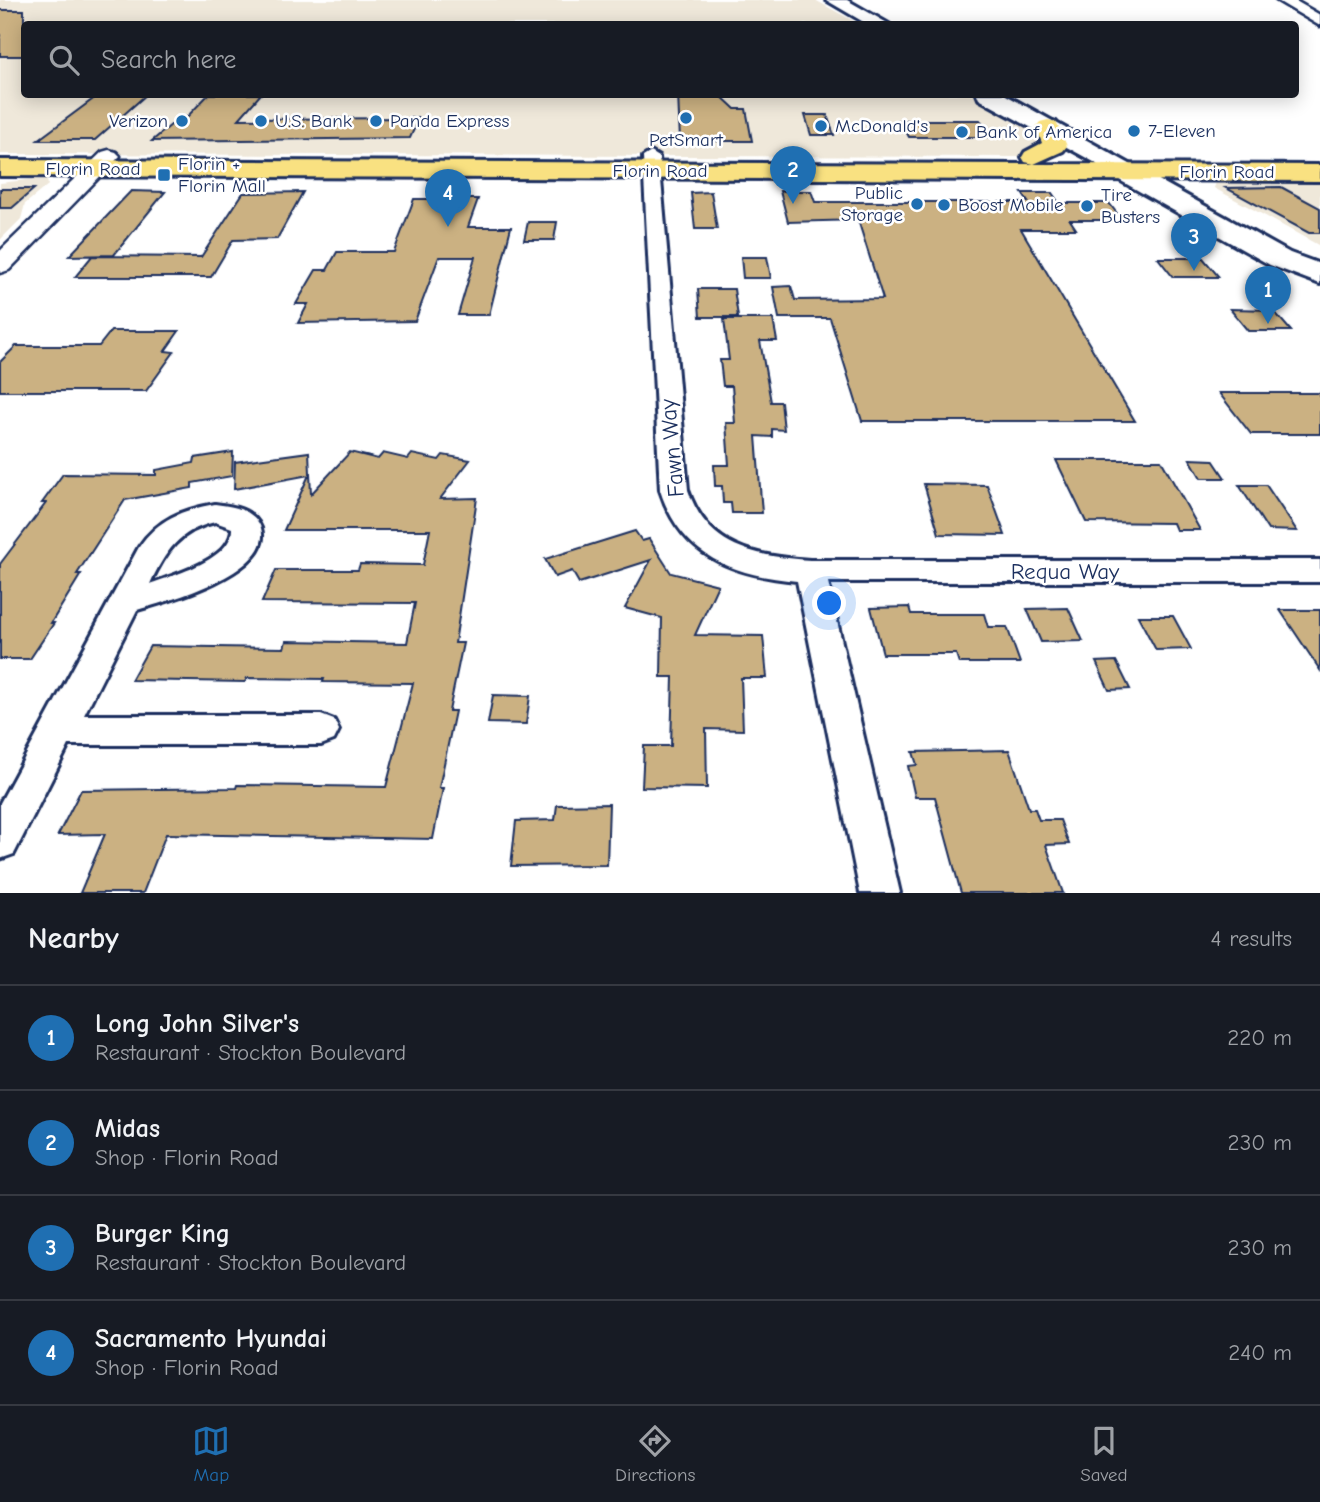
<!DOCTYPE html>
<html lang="en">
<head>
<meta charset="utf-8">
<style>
  body { margin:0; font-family:"Comic Neue",sans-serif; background:#242831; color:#f1f3f6 }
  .you { position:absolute; left:830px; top:604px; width:24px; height:24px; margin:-18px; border:5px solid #fff; border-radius:50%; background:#1a73e8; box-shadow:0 0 0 10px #1a73e833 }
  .badge { display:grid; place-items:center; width:46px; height:46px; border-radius:50%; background:#1f6fb2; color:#fff; font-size:23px; font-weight:700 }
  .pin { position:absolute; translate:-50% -58px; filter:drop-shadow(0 2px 4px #0008) }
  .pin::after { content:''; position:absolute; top:37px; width:24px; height:21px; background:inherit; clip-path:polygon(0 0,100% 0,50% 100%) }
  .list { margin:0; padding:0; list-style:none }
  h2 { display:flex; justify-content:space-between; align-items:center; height:91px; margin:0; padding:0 28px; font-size:30px }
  h2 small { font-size:23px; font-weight:400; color:#9ea1a6 }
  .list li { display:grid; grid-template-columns:46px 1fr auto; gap:21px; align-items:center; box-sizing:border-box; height:105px; padding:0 28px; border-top:2px solid #363941 }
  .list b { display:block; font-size:26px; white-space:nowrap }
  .list p { margin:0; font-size:23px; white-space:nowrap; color:#9ea1a6 }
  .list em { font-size:23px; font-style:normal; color:#9ea1a6 }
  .icon { flex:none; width:38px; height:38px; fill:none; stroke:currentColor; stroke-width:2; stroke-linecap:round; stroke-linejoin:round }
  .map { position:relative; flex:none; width:1320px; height:893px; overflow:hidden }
  .search { position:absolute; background:#171b24; box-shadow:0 4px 18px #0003; left:21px; right:21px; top:21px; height:77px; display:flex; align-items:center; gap:18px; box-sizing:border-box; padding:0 24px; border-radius:7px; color:#9ea1a6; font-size:26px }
  .sheet { height:511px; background:#171b24 }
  nav { display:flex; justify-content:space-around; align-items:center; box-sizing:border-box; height:98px; border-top:2px solid #363941; background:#171b24; font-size:19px; color:#9ea1a6 }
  nav a { display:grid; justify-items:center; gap:4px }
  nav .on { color:#1f6fb2 }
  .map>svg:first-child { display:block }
  .built { fill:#efe8da }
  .building { fill:#cbb182; stroke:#1b2f5e; stroke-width:2 }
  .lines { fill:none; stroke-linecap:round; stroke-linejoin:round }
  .minor-casing { stroke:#1b2f5e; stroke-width:6 }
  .tertiary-casing { stroke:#1b2f5e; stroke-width:5 }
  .secondary-casing { stroke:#1b2f5e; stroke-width:6 }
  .primary-casing { stroke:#1b2f5e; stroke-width:6 }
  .minor { fill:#fff; fill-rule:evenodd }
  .tertiary { fill:#fff; fill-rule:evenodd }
  .secondary { fill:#fff; fill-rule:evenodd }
  .primary { fill:#f9e181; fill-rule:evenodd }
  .poi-dot { fill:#1f6fb2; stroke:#fff; stroke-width:2.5 }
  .labels { text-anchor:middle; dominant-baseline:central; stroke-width:5; stroke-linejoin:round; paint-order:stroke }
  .far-poi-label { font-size:19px; fill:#1b2f5e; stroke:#fff; text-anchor:start }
  .far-street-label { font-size:19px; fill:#1b2f5e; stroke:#fff }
  .street-label { font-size:23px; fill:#1b2f5e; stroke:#fff }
</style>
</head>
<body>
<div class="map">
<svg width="1320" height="893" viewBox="0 0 1320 893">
  <rect width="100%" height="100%" fill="#fff"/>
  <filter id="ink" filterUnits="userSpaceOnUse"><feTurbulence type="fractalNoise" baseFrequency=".0143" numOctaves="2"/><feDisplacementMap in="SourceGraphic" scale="14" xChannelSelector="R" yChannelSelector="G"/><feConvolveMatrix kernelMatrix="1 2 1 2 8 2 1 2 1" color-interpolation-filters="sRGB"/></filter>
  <g filter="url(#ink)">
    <path class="built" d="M0,0H815L859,24H24V94H988L1048,127L1055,146L1034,157L0,154Z
      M43,178L47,180L48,185L25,204L21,219L0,240V183Z
      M1320,181V246L1214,188L1216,182Z"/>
    <path class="building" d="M0,10H24V56H0Z
      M100,94H147L95,140H38Z
      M209,94H261L239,119L419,118L410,138L152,141L178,119H185Z
      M678,94H719L735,109H746L752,141H680Z
      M805,115H827L834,135H811Z
      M900,120H980L992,137H909Z
      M1281,187L1320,208V233H1309L1226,188Z
      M0,189H34L12,208H0Z
      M131,191L165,192L114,255L69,256Z
      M780,191H811L815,202H1028L1022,193H1052L1059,203H1109L1122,220H1070L1076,229H1021L1135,421H862L830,318H779L773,287L791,286L795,300L883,299L858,220L788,222Z
      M303,192L277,239L233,240L211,277H75L92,256L201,257L243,193Z
      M711,192L717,229H695L691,193Z
      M414,199H478L468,227H511L489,315H458L475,257H439L415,321L298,323L308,304H296L316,270H327L337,252H394Z
      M528,222H557L554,240H524Z
      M741,257H767L771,278H743Z
      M1158,258H1203L1219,277H1173Z
      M698,289H734L738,317H700Z
      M1230,309L1273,310L1291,331H1248Z
      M724,319H773L777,341H760L771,402H781L784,430L772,429V437L756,436L762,513H732L731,503H723L722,486H715L714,465H729L726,423H735L732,386H723L720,360H729Z
      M111,331H179L165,351L174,352L146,391H0V362L16,346H99Z
      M1219,393H1320V434H1251Z
      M233,452L232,476L192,483V488L125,500L77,574H81L51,623H54L30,659H0V564L46,503H42L63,474L156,475V470L194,463L195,458Z
      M309,452L311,494L350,452L378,459L383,453L408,459L412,454L439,460L443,455L470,460L440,499L477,498L455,643H463L449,711H455L439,788H443L433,839L166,834L143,893H80L105,834L58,835L81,790L236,788L237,785L386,787L413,683L323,682L324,679L247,678L245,682L131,680L150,646L284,648L286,641L407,643L415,603L262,602L276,570H358L360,564L423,565L430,530H284L309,475L234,489L235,462Z
      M1190,459L1213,460L1225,478H1201Z
      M1056,460H1161L1200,530H1176L1173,523L1086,522Z
      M924,484L987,485L1005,535L939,534Z
      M1239,485H1266L1297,531L1268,530Z
      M635,531L642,541L649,539L671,573L718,585L695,635L763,636L767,678H741L743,730L706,729L707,788L642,787L644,746H671L673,677H661L662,618L625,608L651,560L579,583L572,571L555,577L545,559Z
      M909,607L911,614H984L988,627H1007L1020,663H959L956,654H883L871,608Z
      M1068,608L1083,641L1041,642L1027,609Z
      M1280,610H1320V670Z
      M1138,616H1173L1191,649L1156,650Z
      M1116,661L1130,689L1109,690L1096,662Z
      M493,695L530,696L526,724L488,723Z
      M1009,750L1029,809H1035L1039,820H1060L1069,844L1046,845L1063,893H961L935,797H915L908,766L917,765L913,752Z
      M609,804L607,865L511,866L516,821L555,820L557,805Z"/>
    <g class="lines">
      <g class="minor-casing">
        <path id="minor" d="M651,152L659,157L688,490C708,548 754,556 810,560H1320V582H828L900,893H860L797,581C732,575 681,556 660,490L643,157Z
          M215,504C232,506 254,509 261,528C274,572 166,602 137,610L84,715H321L334,720L339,730L334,740L321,745H69L14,854L0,859V803L139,547C158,519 182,510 215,504ZM215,522L232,528C233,559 174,575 150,584C165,552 179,530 215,522Z"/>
      </g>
      <g class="tertiary-casing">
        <path id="tertiary" d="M1276,0H1294L1320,15V26Z
          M109,150L116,152L120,156L116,160L9,270L0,273V251L102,152Z"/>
      </g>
      <g class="secondary-casing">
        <path id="secondary" d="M826,0H847L889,24H867Z
          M977,94H1004L1290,253L1320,264V284L1270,265L1114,177L1094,162L979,99Z"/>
      </g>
      <g class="primary-casing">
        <path id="primary" d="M1048,120L1056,122L1067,146L1063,151L1034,164L1320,165V181L0,176V160L1034,164L1025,162L1022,157L1025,152L1042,143L1036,127L1040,122Z"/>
      </g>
      <use href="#minor" class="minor"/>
      <use href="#tertiary" class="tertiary"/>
      <use href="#secondary" class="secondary"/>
      <use href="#primary" class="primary"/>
    </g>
  </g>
  <g class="poi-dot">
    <circle cx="686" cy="118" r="7"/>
    <circle cx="182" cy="121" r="7"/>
    <circle cx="261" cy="121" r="7"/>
    <circle cx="376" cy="121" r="7"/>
    <circle cx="821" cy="126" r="7"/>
    <circle cx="1134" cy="131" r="7"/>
    <circle cx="962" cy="132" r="7"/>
    <rect x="157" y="168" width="14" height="14" rx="3.5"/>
    <circle cx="917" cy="204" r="7"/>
    <circle cx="944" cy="205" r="7"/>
    <circle cx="1087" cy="206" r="7"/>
  </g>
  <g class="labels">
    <g class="far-poi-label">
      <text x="168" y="121" text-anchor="end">Verizon</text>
      <text x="275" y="121">U.S. Bank</text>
      <text x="390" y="121">Panda Express</text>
      <text x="835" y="126">McDonald's</text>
      <text x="1148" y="131">7-Eleven</text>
      <text x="976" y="132">Bank of America</text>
      <text x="686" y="140" text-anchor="middle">PetSmart</text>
      <text x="178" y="164">Florin +<tspan x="178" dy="22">Florin Mall</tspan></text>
      <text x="903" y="193" text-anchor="end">Public<tspan x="903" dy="22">Storage</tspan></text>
      <text x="1101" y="195">Tire<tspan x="1101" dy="22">Busters</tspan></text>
      <text x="958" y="205">Boost Mobile</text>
    </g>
    <g class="far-street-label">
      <text x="93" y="169">Florin Road</text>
      <text x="660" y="171">Florin Road</text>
      <text x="1227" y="172">Florin Road</text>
    </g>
    <g class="street-label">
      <text transform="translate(672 448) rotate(-95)">Fawn Way</text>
      <text x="1065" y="571">Requa Way</text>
    </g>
  </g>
</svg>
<div class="you"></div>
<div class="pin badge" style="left:1268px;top:324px">1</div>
<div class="pin badge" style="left:793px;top:204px">2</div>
<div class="pin badge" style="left:1194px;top:271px">3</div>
<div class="pin badge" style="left:448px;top:227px">4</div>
<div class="search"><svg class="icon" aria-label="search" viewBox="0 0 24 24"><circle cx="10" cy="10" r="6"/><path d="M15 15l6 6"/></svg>Search here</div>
</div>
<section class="sheet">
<h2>Nearby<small>4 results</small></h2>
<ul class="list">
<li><span class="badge">1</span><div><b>Long John Silver's</b><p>Restaurant · Stockton Boulevard</p></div><em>220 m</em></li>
<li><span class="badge">2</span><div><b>Midas</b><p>Shop · Florin Road</p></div><em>230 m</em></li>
<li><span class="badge">3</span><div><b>Burger King</b><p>Restaurant · Stockton Boulevard</p></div><em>230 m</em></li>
<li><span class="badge">4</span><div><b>Sacramento Hyundai</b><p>Shop · Florin Road</p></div><em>240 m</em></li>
</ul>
</section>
<nav>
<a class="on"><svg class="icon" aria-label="map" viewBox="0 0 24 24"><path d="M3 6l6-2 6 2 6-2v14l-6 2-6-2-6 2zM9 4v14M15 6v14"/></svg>Map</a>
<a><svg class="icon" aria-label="directions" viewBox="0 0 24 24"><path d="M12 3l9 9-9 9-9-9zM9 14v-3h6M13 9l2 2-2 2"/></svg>Directions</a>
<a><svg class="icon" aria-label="saved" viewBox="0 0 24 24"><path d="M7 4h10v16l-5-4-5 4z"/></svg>Saved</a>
</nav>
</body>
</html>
